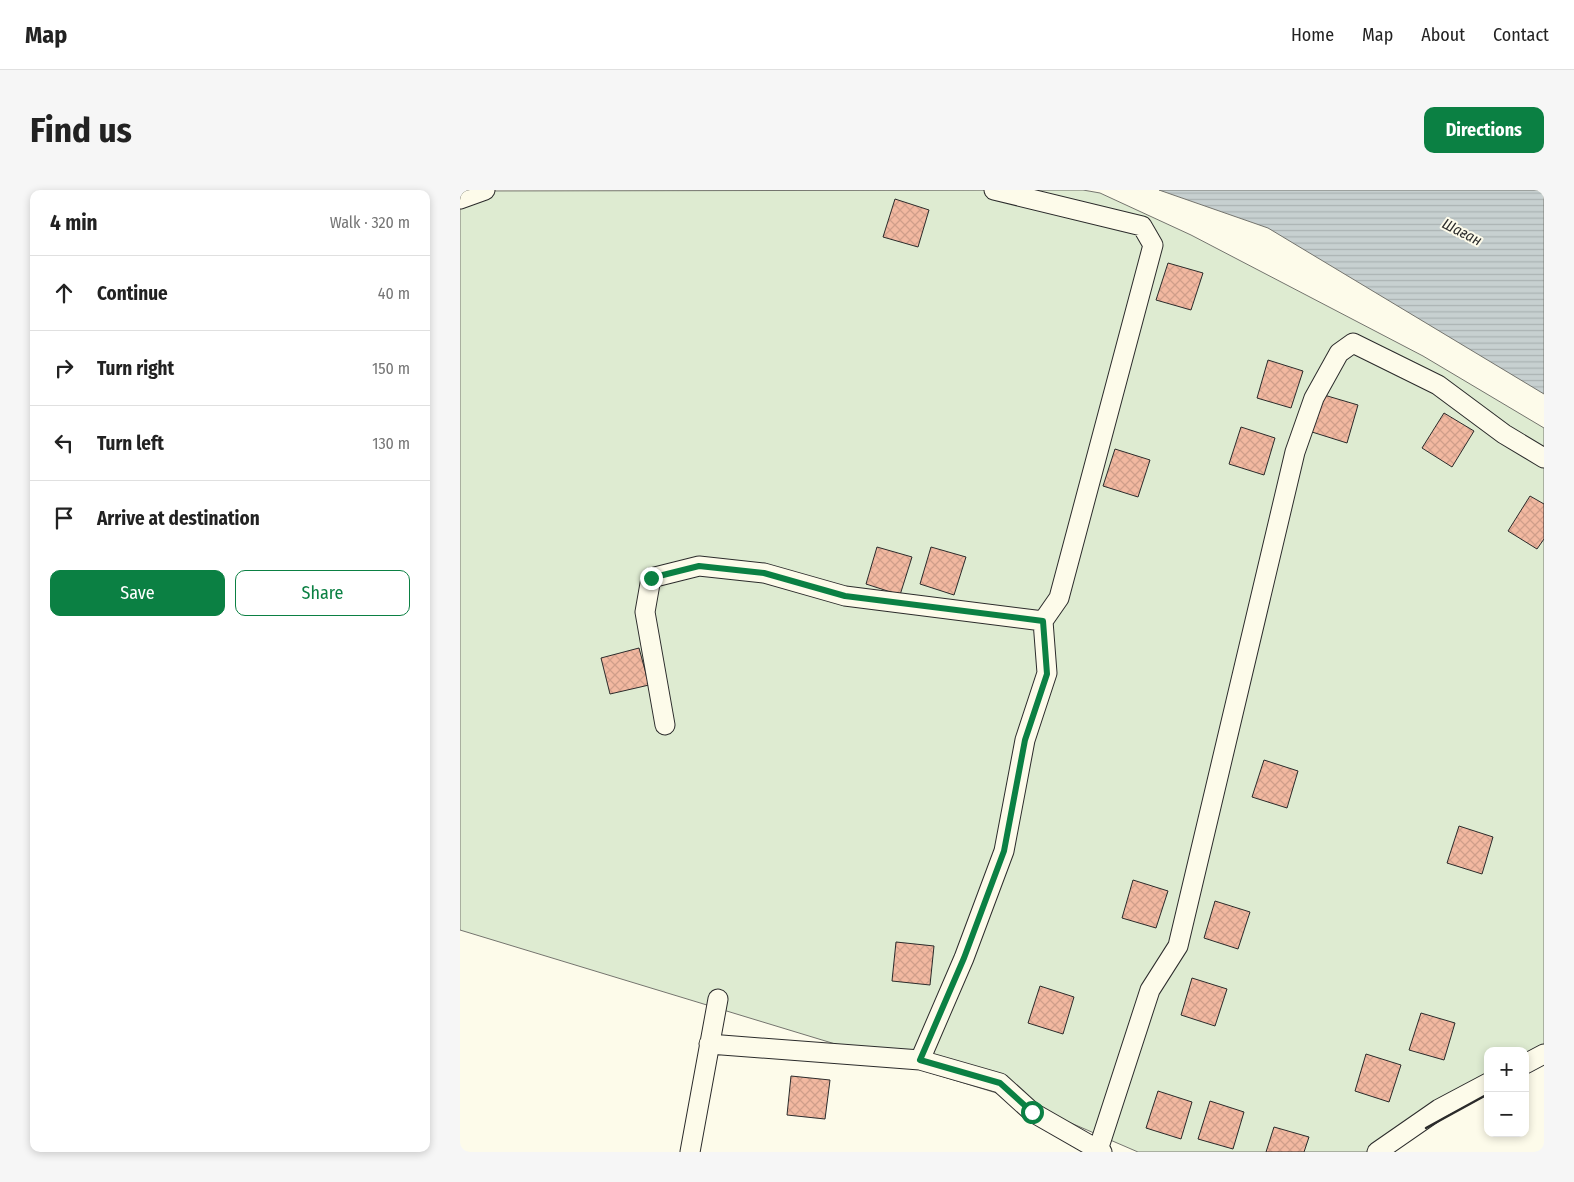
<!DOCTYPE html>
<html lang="en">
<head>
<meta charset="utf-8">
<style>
  body { margin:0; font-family:"Fira Sans Condensed",sans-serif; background:#f6f6f6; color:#222 }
  .controls { position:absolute; right:15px; bottom:15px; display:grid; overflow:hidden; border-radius:10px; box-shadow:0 2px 8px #0003 }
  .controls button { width:45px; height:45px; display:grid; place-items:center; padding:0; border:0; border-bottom:1px solid #e0e0e0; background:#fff; color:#222; font:25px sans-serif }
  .stop { position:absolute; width:15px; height:15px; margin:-11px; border:4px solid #0b8043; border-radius:50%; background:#fff }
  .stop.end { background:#0b8043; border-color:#fff; box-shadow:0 1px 5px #0008 }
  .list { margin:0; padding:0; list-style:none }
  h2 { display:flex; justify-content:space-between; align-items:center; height:65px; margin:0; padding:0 20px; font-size:21px }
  h2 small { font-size:16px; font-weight:400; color:#767676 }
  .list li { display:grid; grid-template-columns:32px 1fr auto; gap:15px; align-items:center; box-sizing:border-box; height:75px; padding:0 20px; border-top:1px solid #e0e0e0 }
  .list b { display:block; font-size:19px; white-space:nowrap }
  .list em { font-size:16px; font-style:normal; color:#767676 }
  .actions { display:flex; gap:10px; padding:15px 20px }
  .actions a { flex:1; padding:11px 0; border:1px solid #0b8043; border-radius:10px; text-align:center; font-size:18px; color:#0b8043 }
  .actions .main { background:#0b8043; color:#fff }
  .icon { flex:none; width:28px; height:28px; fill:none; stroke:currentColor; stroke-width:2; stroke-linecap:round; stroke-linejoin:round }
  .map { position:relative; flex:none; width:1084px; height:962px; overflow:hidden; border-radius:10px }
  header { display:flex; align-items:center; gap:30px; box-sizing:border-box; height:70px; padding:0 25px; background:#fff; border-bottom:1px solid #e0e0e0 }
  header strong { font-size:24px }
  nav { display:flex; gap:28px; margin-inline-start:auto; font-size:18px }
  .intro { display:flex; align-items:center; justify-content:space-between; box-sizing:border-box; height:120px; padding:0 30px }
  h1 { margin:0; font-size:35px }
  .button { padding:12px 22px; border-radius:10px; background:#0b8043; color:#fff; font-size:18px; font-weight:700 }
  main { display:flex; gap:30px; padding:0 30px }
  aside { flex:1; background:#fff; border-radius:10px; box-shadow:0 2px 8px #0003 }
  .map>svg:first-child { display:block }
  .garden { fill:#deebd1; stroke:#74746e }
  .water { fill:url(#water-rules); stroke:#74746e }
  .building { fill:url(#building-cross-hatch); stroke:#2b2b2b }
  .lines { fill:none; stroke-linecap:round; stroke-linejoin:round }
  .minor-casing { stroke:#2b2b2b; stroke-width:21 }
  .minor { stroke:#fdfbea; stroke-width:19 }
  .wall { stroke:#2b2b2b; stroke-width:2.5 }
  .route { stroke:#0b8043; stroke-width:6 }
  .labels { text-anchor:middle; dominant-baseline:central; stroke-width:4; stroke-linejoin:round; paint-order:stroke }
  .water-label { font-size:15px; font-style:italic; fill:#2b2b2b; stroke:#fdfbea }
</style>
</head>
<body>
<header>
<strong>Map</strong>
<nav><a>Home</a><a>Map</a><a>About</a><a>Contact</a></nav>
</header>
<div class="intro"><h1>Find us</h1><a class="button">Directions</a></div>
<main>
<aside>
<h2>4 min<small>Walk · 320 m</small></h2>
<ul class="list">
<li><svg class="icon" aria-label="ahead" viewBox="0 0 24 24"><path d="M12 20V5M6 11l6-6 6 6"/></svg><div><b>Continue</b></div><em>40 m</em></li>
<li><svg class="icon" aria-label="right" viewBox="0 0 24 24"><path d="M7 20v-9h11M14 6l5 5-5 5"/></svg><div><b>Turn right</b></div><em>150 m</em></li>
<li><svg class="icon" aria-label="left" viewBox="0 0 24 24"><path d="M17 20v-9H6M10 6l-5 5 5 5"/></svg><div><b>Turn left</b></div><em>130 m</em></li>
<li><svg class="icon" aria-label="arrive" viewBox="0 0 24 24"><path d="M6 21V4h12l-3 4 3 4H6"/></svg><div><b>Arrive at destination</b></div></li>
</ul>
<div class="actions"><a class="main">Save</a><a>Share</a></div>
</aside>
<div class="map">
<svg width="1084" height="962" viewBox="0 0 1084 962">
  <defs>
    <pattern id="water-rules" width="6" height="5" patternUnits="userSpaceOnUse" patternTransform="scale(1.25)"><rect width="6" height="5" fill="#c7d0d0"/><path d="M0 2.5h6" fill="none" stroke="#abb3b3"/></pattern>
    <pattern id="building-cross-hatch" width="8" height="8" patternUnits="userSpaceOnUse" patternTransform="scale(1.25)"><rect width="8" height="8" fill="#f2b8a0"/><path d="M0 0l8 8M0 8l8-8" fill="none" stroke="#d09e8a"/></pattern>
  </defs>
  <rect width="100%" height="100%" fill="#fdfbea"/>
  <path class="garden" d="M623,0L640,3L731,45L963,166L1084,238V873L1065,884V861H1028V904L953,945L931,962H678L553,908L0,740V1Z"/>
  <path class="water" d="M699,0H1084V204L808,38Z"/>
  <path class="building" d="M435,9L469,20L458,57L423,47Z
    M708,73L743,83L731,120L696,110Z
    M808,170L843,181L831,218L797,208Z
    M864,205L898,215L887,253L852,242Z
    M984,223L1014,241L992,277L962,258Z
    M781,237L815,248L804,285L769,274Z
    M655,259L690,270L678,307L643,296Z
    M1070,306L1084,314V349L1077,359L1048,341Z
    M417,357L452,367L440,405L406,394Z
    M471,357L506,367L494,405L460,394Z
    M179,458L189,495L150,504L141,468Z
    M804,570L838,581L827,618L792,607Z
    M999,636L1033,647L1022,684L987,673Z
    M673,690L708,701L696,738L662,728Z
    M755,711L790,722L778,759L744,748Z
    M436,752L474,756L470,795L432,791Z
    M732,788L767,799L755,836L721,825Z
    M580,796L614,807L603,844L568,833Z
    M961,823L995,833L984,870L949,860Z
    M906,864L941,875L929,912L895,901Z
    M331,886L370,890L365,929L327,925Z
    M698,901L732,912L721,949L686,938Z
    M750,911L784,922L773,959L738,949Z
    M814,937L849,947L844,962H806Z"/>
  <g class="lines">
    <g class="minor-casing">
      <path id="minor" d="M0,9L25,0
        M205,535L185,422L191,388L239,376L304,383L385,406L583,431L599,408L693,55L682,36L534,0
        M249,854L460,870L540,893L572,922L642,962
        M460,870L504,768L544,661L565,550L587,483L583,431
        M1065,874L1084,864
        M638,960L690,800L718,756L835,262L854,208L879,163L893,153L978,195L1044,244L1084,268
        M230,962L258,809
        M917,962L979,919L1028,893"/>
    </g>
    <use href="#minor" class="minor"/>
    <path class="wall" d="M966,938L1028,904"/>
  </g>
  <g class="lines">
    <path class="route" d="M191,388L239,376L304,383L385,406L583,431L587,484L565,550L544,661L504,768L460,870L540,893L572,922"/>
  </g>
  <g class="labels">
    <g class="water-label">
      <text transform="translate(1002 42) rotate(27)">Шаған</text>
    </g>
  </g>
</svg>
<div class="controls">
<button>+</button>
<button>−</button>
</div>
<div class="stop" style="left:572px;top:922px"></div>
<div class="stop end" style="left:191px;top:388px"></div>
</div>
</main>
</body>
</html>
